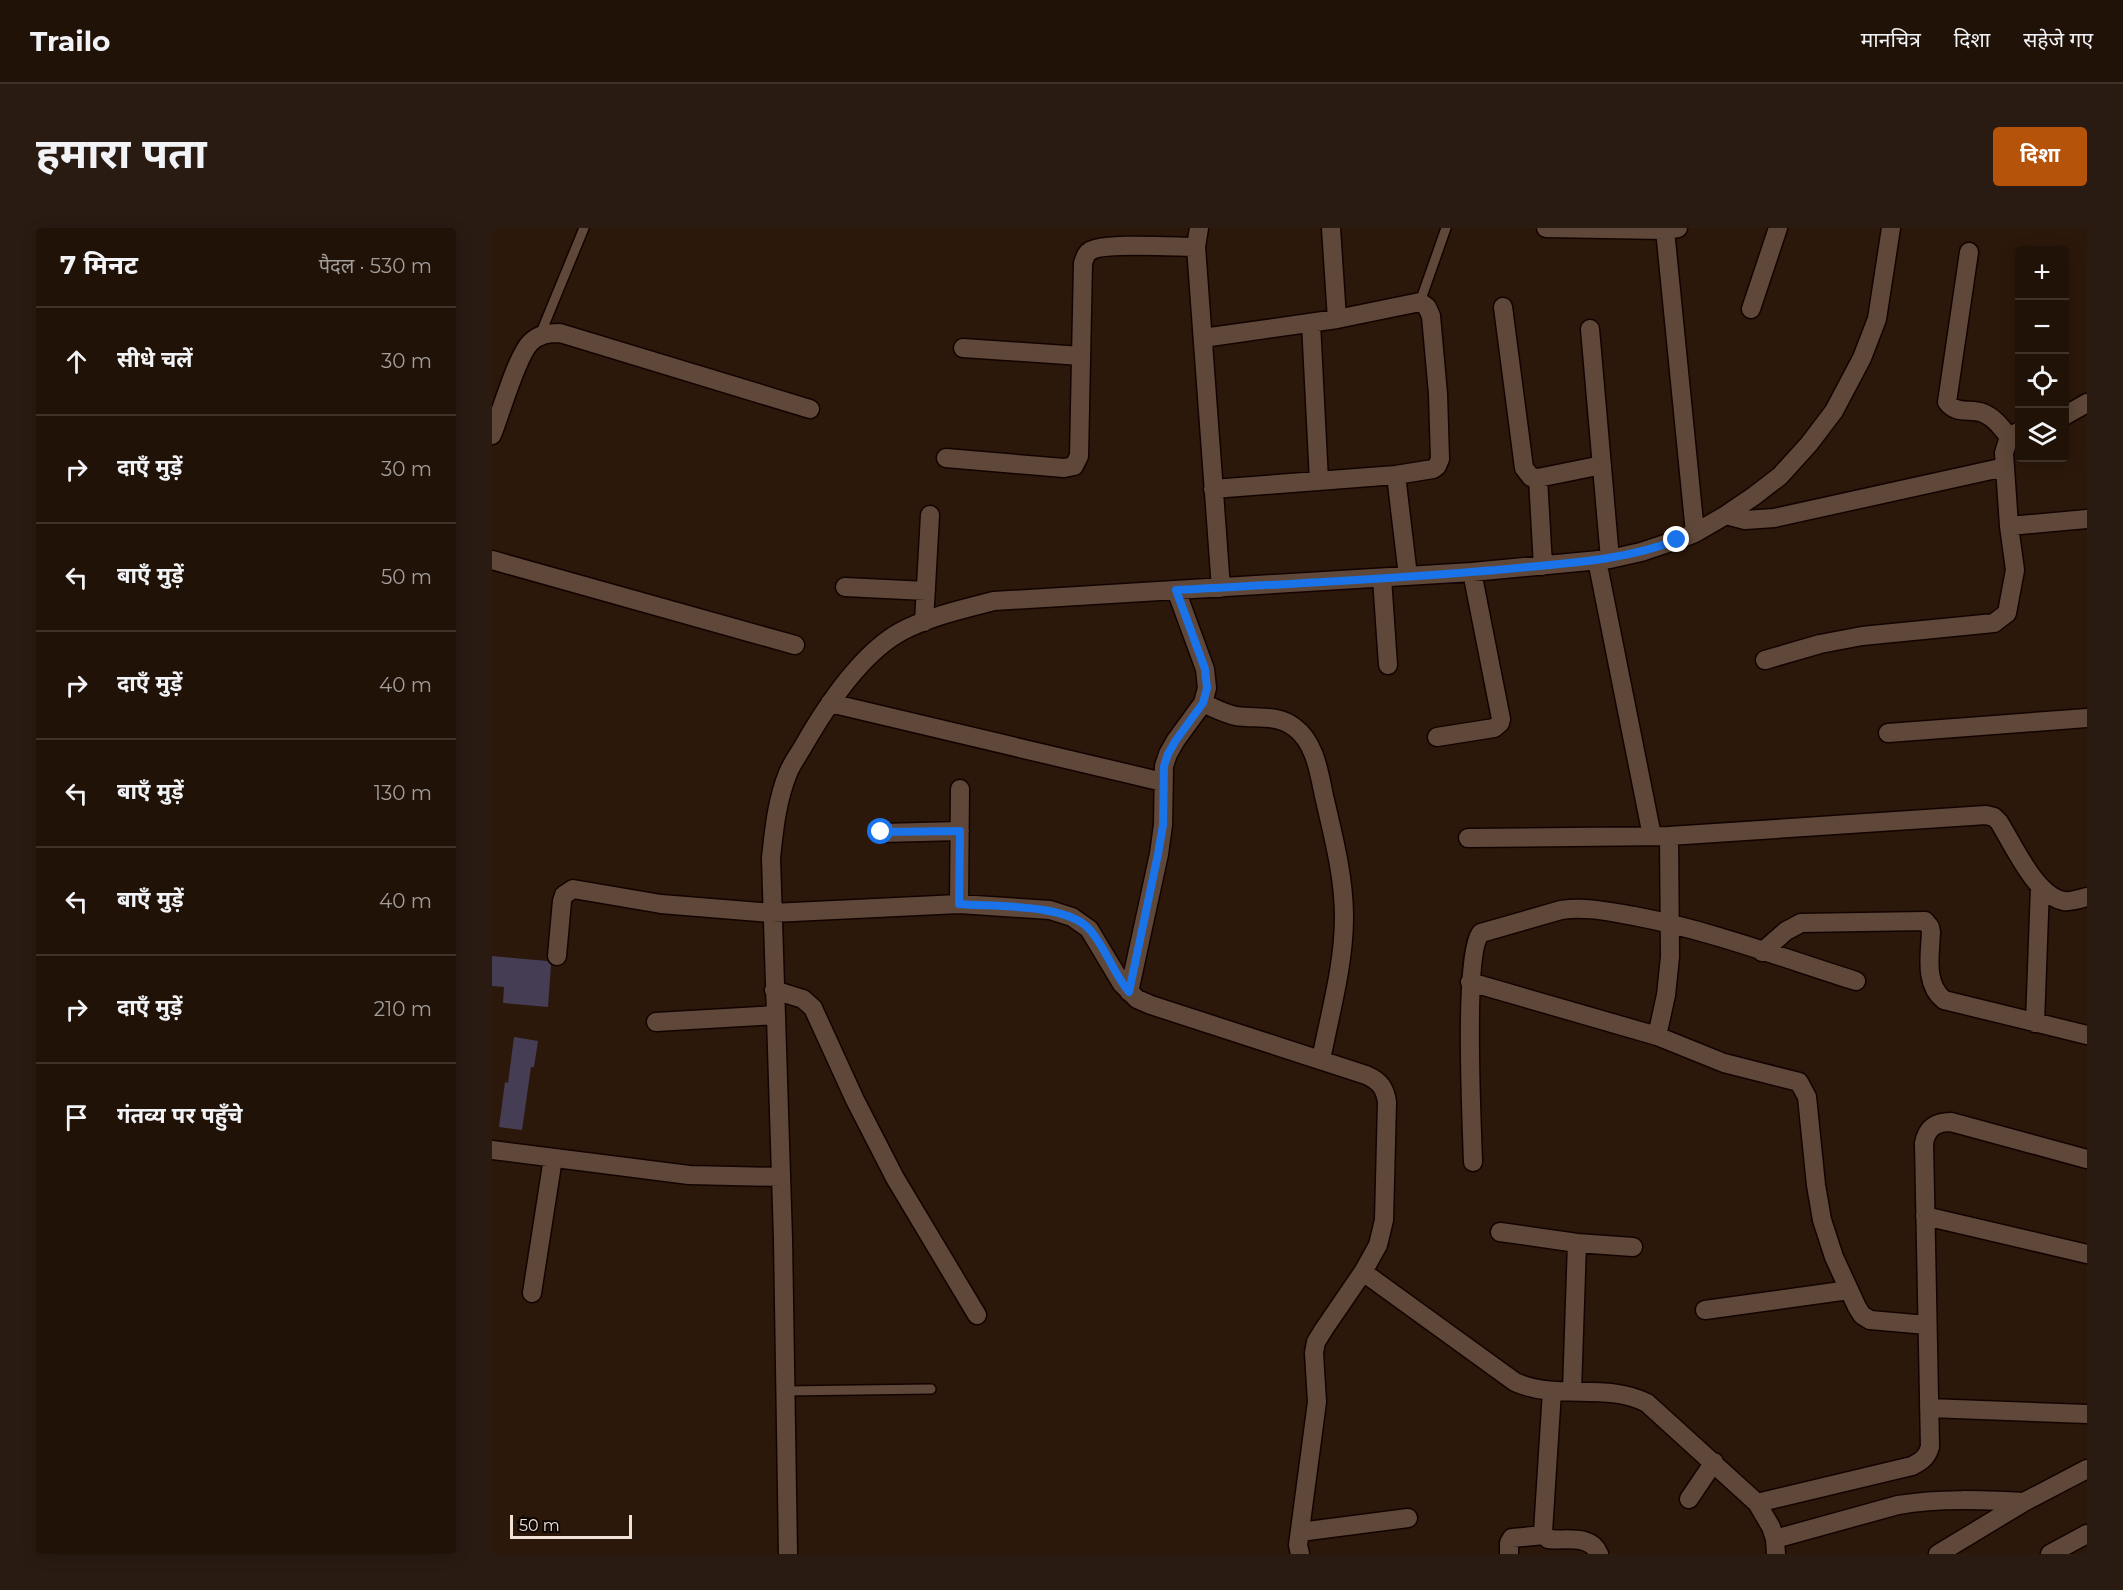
<!DOCTYPE html>
<html lang="hi">
<head>
<meta charset="utf-8">
<style>
  body { margin:0; font-family:Montserrat,"Noto Sans Devanagari",sans-serif; background:#291b12; color:#f1f3f6 }
  .controls { position:absolute; right:18px; top:18px; display:grid; overflow:hidden; border-radius:6px; box-shadow:0 3px 15px #0003 }
  .controls button { width:54px; height:54px; display:grid; place-items:center; padding:0; border:0; border-bottom:2px solid #3e3229; background:#211208; color:#f1f3f6; font:30px sans-serif }
  .scale { position:absolute; left:18px; bottom:15px; width:122px; box-sizing:border-box; padding-left:6px; border:3px solid #f0e1d8; border-top:0; font-size:16px; line-height:21px; white-space:nowrap; color:#f0e1d8; -webkit-text-stroke:4px #0e0602; paint-order:stroke }
  .stop { position:absolute; width:18px; height:18px; margin:-14px; border:4px solid #1a73e8; border-radius:50%; background:#fff }
  .stop.end { background:#1a73e8; border-color:#fff; box-shadow:0 2px 6px #0008 }
  .list { margin:0; padding:0; list-style:none }
  h2 { display:flex; justify-content:space-between; align-items:center; height:78px; margin:0; padding:0 24px; font-size:26px }
  h2 small { font-size:20px; font-weight:400; color:#a29e9c }
  .list li { display:grid; grid-template-columns:39px 1fr auto; gap:18px; align-items:center; box-sizing:border-box; height:108px; padding:0 24px; border-top:2px solid #3e3229 }
  .list b { display:block; font-size:22px; white-space:nowrap }
  .list em { font-size:20px; font-style:normal; color:#a29e9c }
  .icon { flex:none; width:33px; height:33px; fill:none; stroke:currentColor; stroke-width:2; stroke-linecap:round; stroke-linejoin:round }
  .map { position:relative; flex:none; width:1595px; height:1326px; overflow:hidden; border-radius:6px }
  header { display:flex; align-items:center; gap:36px; box-sizing:border-box; height:84px; padding:0 30px; background:#211208; border-bottom:2px solid #3e3229 }
  header strong { font-size:28px }
  nav { display:flex; gap:33px; margin-inline-start:auto; font-size:21px }
  .intro { display:flex; align-items:center; justify-content:space-between; box-sizing:border-box; height:144px; padding:0 36px }
  h1 { margin:0; font-size:42px }
  .button { padding:15px 27px; border-radius:6px; background:#b45309; color:#fff; font-size:21px; font-weight:700 }
  main { display:flex; gap:36px; padding:0 36px }
  aside { flex:1; background:#211208; border-radius:6px; box-shadow:0 3px 15px #0003 }
  .map>svg:first-child { display:block }
  .building { fill:#443d54 }
  .lines { fill:none; stroke-linecap:round; stroke-linejoin:round }
  .service-casing { stroke:#130300; stroke-width:12 }
  .minor-casing { stroke:#130300; stroke-width:21 }
  .service { stroke:#5f4839; stroke-width:9 }
  .minor { stroke:#5f4839; stroke-width:18 }
  .route { stroke:#1a73e8; stroke-width:8 }
</style>
</head>
<body>
<header>
<strong>Trailo</strong>
<nav><a>मानचित्र</a><a>दिशा</a><a>सहेजे गए</a></nav>
</header>
<div class="intro"><h1>हमारा पता</h1><a class="button">दिशा</a></div>
<main>
<aside>
<h2>7 मिनट<small>पैदल · 530 m</small></h2>
<ul class="list">
<li><svg class="icon" aria-label="ahead" viewBox="0 0 24 24"><path d="M12 20V5M6 11l6-6 6 6"/></svg><div><b>सीधे चलें</b></div><em>30 m</em></li>
<li><svg class="icon" aria-label="right" viewBox="0 0 24 24"><path d="M7 20v-9h11M14 6l5 5-5 5"/></svg><div><b>दाएँ मुड़ें</b></div><em>30 m</em></li>
<li><svg class="icon" aria-label="left" viewBox="0 0 24 24"><path d="M17 20v-9H6M10 6l-5 5 5 5"/></svg><div><b>बाएँ मुड़ें</b></div><em>50 m</em></li>
<li><svg class="icon" aria-label="right" viewBox="0 0 24 24"><path d="M7 20v-9h11M14 6l5 5-5 5"/></svg><div><b>दाएँ मुड़ें</b></div><em>40 m</em></li>
<li><svg class="icon" aria-label="left" viewBox="0 0 24 24"><path d="M17 20v-9H6M10 6l-5 5 5 5"/></svg><div><b>बाएँ मुड़ें</b></div><em>130 m</em></li>
<li><svg class="icon" aria-label="left" viewBox="0 0 24 24"><path d="M17 20v-9H6M10 6l-5 5 5 5"/></svg><div><b>बाएँ मुड़ें</b></div><em>40 m</em></li>
<li><svg class="icon" aria-label="right" viewBox="0 0 24 24"><path d="M7 20v-9h11M14 6l5 5-5 5"/></svg><div><b>दाएँ मुड़ें</b></div><em>210 m</em></li>
<li><svg class="icon" aria-label="arrive" viewBox="0 0 24 24"><path d="M6 21V4h12l-3 4 3 4H6"/></svg><div><b>गंतव्य पर पहुँचे</b></div></li>
</ul>
</aside>
<div class="map">
<svg width="1595" height="1326" viewBox="0 0 1595 1326">
  <rect width="100%" height="100%" fill="#2c180a"/>
  <path class="building" d="M0,728L55,733L59,737L56,779L11,775L12,759L0,758Z
    M22,809L46,813L42,839H39L30,902L7,899L13,854L16,855Z"/>
  <g class="lines">
    <g class="service-casing">
      <path id="service" d="M928,74L954,0
        M48,107L92,0
        M293,1163L439,1161"/>
    </g>
    <g class="minor-casing">
      <path id="minor" d="M707,0L704,19L729,360
        M839,0L845,91
        M1054,0L1173,2L1186,0
        M1173,2L1203,305
        M1477,24L1455,174C1464,187 1479,180 1491,185C1502,189 1510,200 1517,209
        M1011,79L1032,240L1039,249L1046,250L1110,237
        M1259,81L1286,0
        M819,95L827,253
        M1098,101L1118,331
        M711,110L845,91L928,74L935,79L939,88L946,166L948,231L945,238L941,241L904,247L721,261
        M471,120L589,128
        M1572,188L1595,175
        M0,207C8,187 25,128 38,115C47,106 56,105 68,105L318,181
        M454,230L572,240L582,238L587,228L591,35C593,30 594,25 598,23C611,14 685,19 704,19
        M904,247L916,348
        M1046,250L1051,338
        M1234,287L1253,292L1282,290L1513,239
        M1517,298L1595,291
        M0,332L303,417
        M1105,332L1160,608
        M890,350L896,437
        M353,359L434,363
        M432,394L438,287
        M1273,432L1328,416L1370,408L1502,395L1515,385L1523,342L1517,298L1512,225L1517,209L1528,203
        M338,475L671,554
        M711,475C722,480 733,486 744,488C764,491 785,486 802,499C823,514 827,544 832,568C841,607 852,648 852,689C852,737 838,785 829,832
        M1396,505L1595,490
        M945,509L1002,500L1008,495L1009,491L980,344
        M389,605L468,603
        M976,610L1177,608L1494,587L1502,589L1507,594C1521,616 1544,669 1572,673C1579,674 1588,671 1595,669
        M467,676L468,561
        M1270,724L1294,703L1309,695L1433,693L1438,699L1439,704C1438,727 1432,756 1452,772L1595,807
        M65,728L70,673L72,667L81,661L169,676L280,685L467,676L558,682L580,689L597,701L630,756L645,771L659,777L874,847C888,853 893,860 895,874L892,992L886,1017L871,1044L832,1101L824,1114L822,1125L825,1174L806,1317L808,1326
        M978,754L1165,808L1232,835L1307,854L1315,869L1324,957L1330,992L1342,1029L1365,1079L1370,1087L1378,1092L1435,1097
        M282,762L311,771L321,780L363,872L403,950L485,1087
        M637,764L667,626L671,597L672,538L676,526L684,512L711,475L715,460L713,441L684,362
        M164,794L283,787
        M1543,795L1548,659
        M1165,808L1174,767L1178,729L1177,608
        M0,922L197,947L289,949
        M981,934C980,899 971,724 989,705L1069,682C1094,678 1118,684 1142,688C1217,702 1291,730 1364,753
        M1433,988L1595,1026
        M1008,1004L1085,1015L1141,1019
        M871,1044L1023,1154C1065,1173 1114,1154 1155,1175L1265,1275L1279,1299L1283,1311L1284,1326
        M40,1065L61,930
        M1213,1082L1357,1062
        M1060,1163L1051,1304L1056,1311C1074,1313 1099,1306 1107,1326
        M1080,1163L1085,1015
        M1437,1180L1595,1186
        M1197,1271L1222,1234
        M1265,1275L1420,1238C1430,1233 1435,1229 1438,1219L1432,915C1435,900 1443,894 1459,894L1595,931
        M808,1304L916,1290
        M1283,1311L1406,1277C1448,1270 1490,1272 1532,1274
        M296,1326L291,1011L279,630C282,601 285,572 296,545C300,535 307,526 312,517C335,477 369,425 410,403C439,388 471,381 502,373L980,344L1118,331L1149,324L1185,312L1203,305L1234,287L1262,268L1288,248L1317,216L1342,183L1370,130L1385,91L1399,0
        M1017,1326V1315L1020,1310L1052,1307
        M1446,1326L1532,1274L1595,1241
        M1558,1326L1595,1306"/>
    </g>
    <use href="#service" class="service"/>
    <use href="#minor" class="minor"/>
  </g>
  <g class="lines">
    <path class="route" d="M389,604L468,603L467,676C501,679 574,675 597,701C613,718 621,745 637,764L666,626L671,597L672,538L676,526L684,512L711,475L715,460L713,441L684,362C794,356 905,351 1015,341C1073,335 1131,333 1185,312"/>
  </g>
</svg>
<div class="controls">
<button>+</button>
<button>−</button>
<button><svg class="icon" aria-label="locate" viewBox="0 0 24 24"><circle cx="12" cy="12" r="6"/><path d="M12 2v4M12 18v4M2 12h4M18 12h4"/></svg></button>
<button><svg class="icon" aria-label="layers" viewBox="0 0 24 24"><path d="M12 4l9 5-9 5-9-5zM3 14l9 5 9-5"/></svg></button>
</div>
<div class="scale">50 m</div>
<div class="stop" style="left:389px;top:604px"></div>
<div class="stop end" style="left:1185px;top:312px"></div>
</div>
</main>
</body>
</html>
